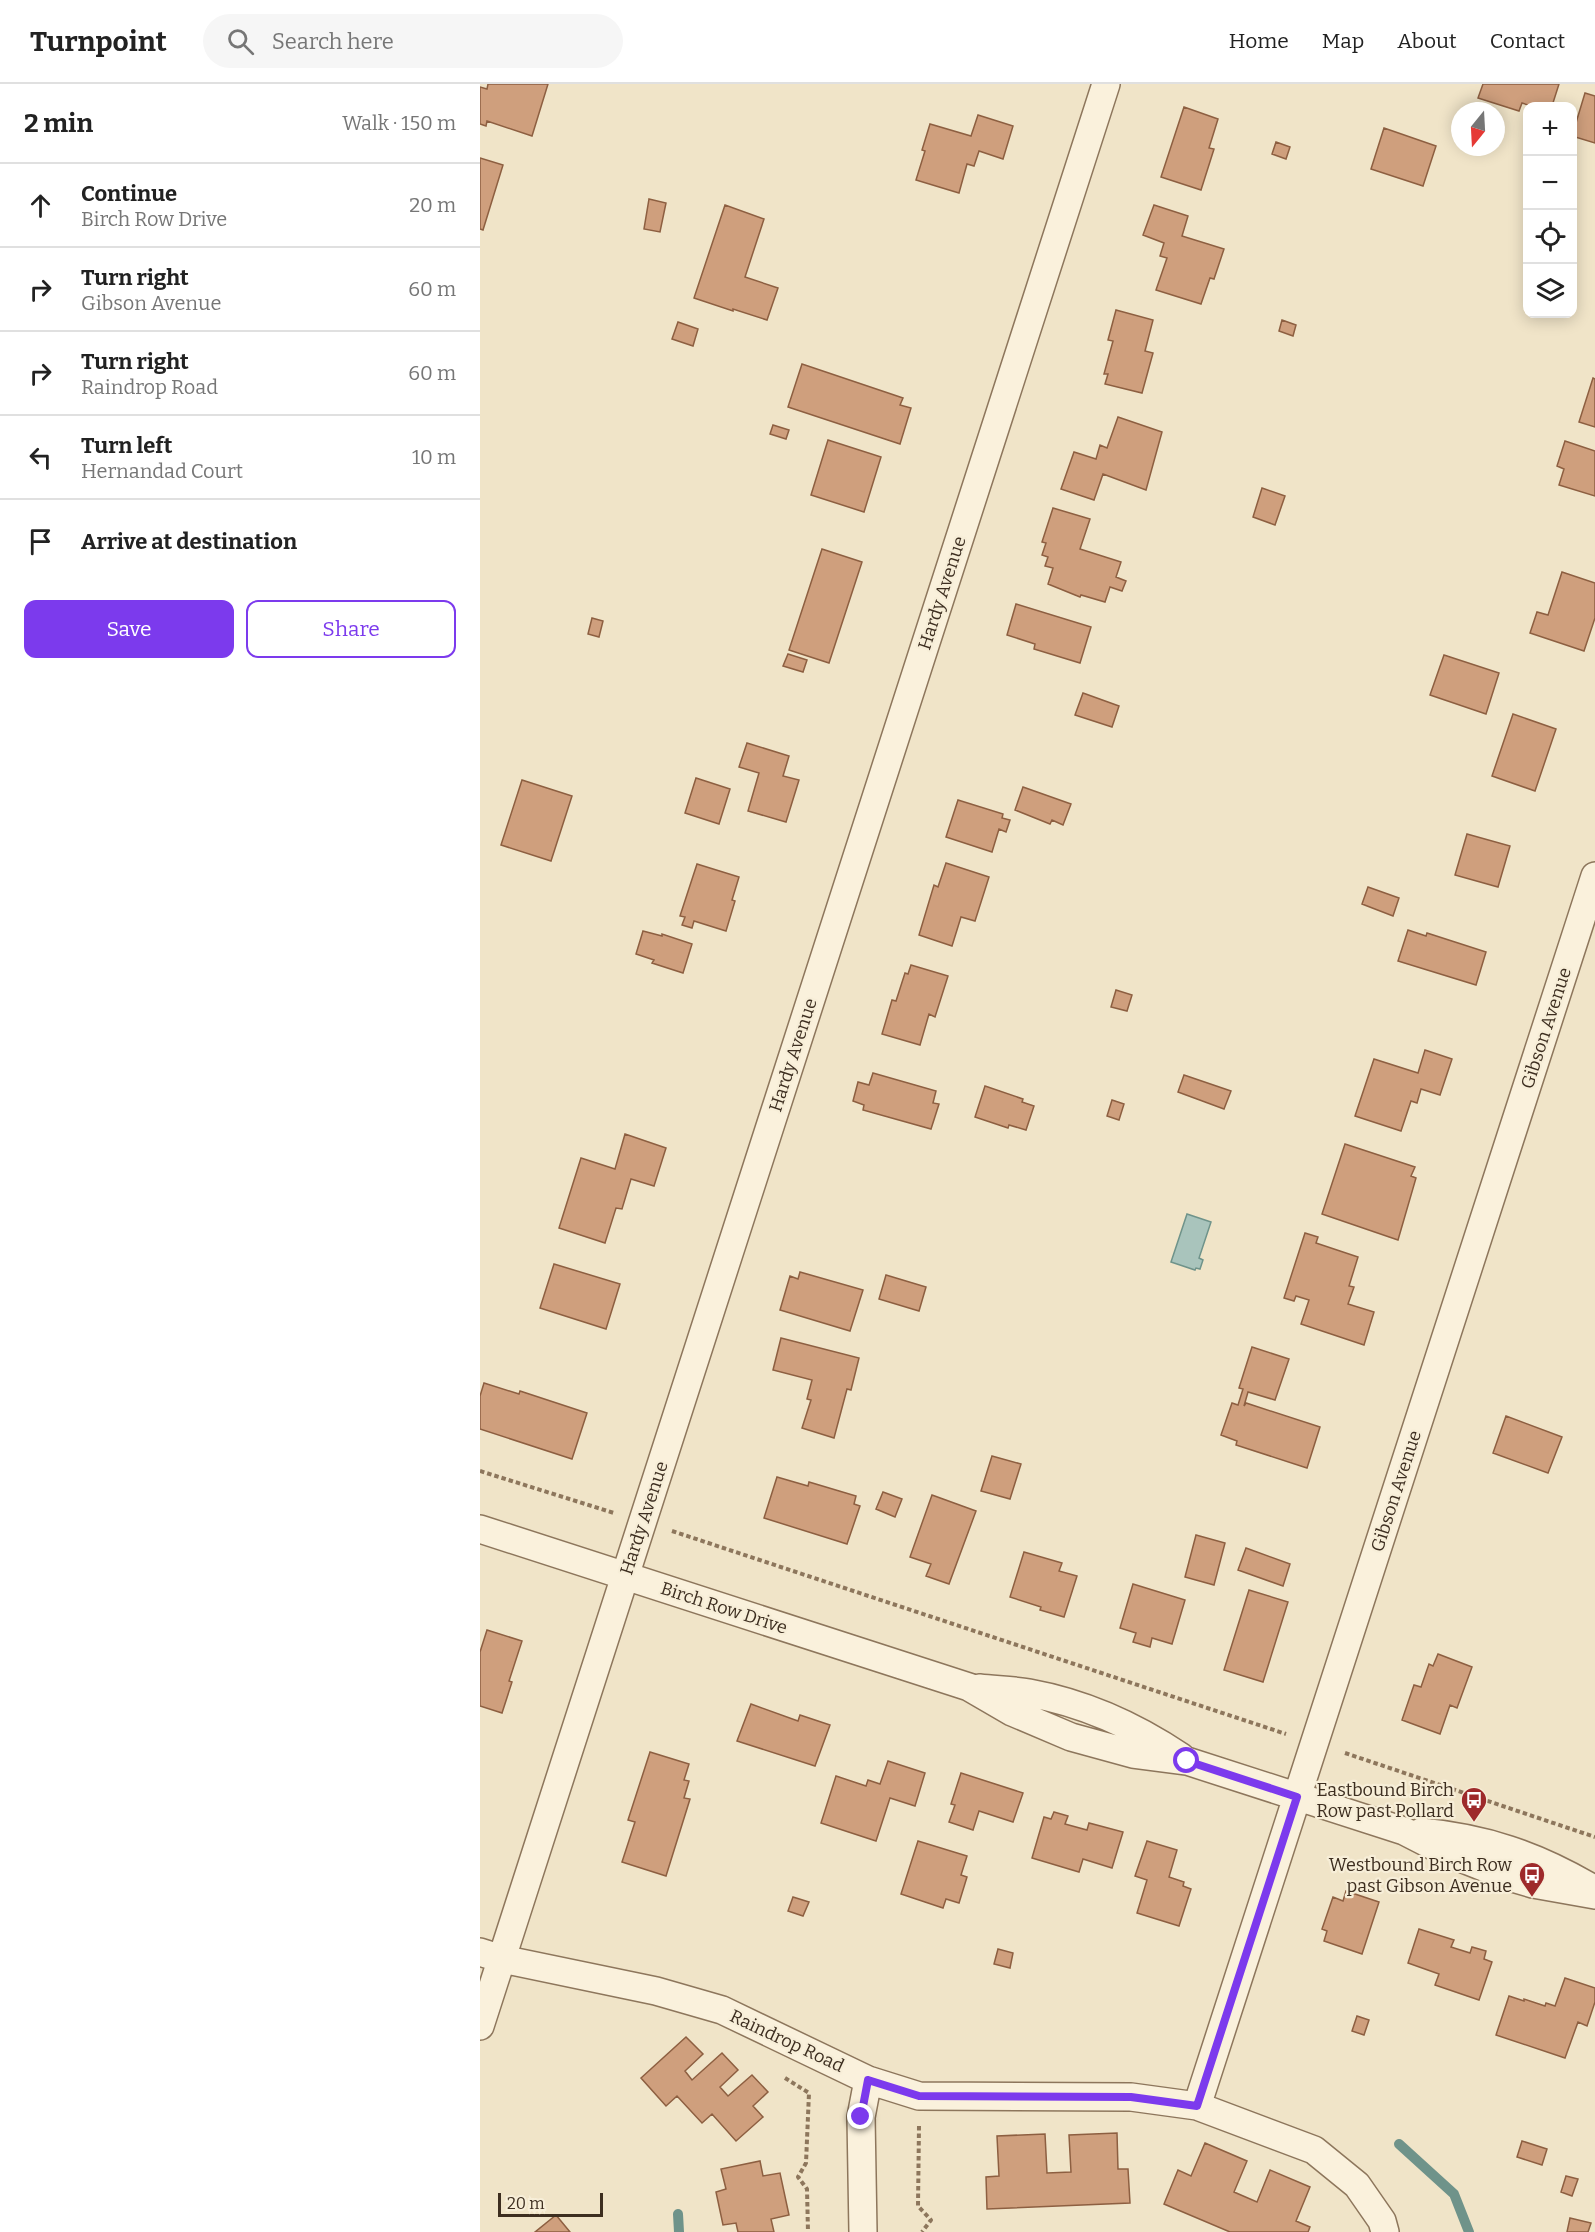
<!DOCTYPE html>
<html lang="en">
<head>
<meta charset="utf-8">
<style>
  body { margin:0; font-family:Bitter,serif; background:#f6f6f6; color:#222 }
  .controls { position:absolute; right:18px; top:18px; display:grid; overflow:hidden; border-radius:12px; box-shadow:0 3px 15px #0003 }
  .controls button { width:54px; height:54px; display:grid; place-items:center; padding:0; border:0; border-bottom:2px solid #e0e0e0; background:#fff; color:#222; font:30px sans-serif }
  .compass { position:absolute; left:971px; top:18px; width:54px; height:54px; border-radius:50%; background:#fff; box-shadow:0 3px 15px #0003; rotate:198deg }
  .scale { position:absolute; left:18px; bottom:15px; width:105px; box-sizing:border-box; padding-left:6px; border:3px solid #3d2e20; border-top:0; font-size:16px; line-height:21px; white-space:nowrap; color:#3d2e20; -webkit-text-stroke:4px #f7eed8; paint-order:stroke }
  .stop { position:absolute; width:18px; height:18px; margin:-14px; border:4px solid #7c3aed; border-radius:50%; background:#fff }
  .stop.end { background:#7c3aed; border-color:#fff; box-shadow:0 2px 6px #0008 }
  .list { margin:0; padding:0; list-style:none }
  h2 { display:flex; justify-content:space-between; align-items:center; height:78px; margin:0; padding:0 24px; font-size:26px }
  h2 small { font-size:20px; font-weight:400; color:#767676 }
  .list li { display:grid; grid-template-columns:39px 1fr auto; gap:18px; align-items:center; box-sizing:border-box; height:84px; padding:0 24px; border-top:2px solid #e0e0e0 }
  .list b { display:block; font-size:22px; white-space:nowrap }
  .list p { margin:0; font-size:20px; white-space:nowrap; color:#767676 }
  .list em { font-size:20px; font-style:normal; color:#767676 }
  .actions { display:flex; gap:12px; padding:18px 24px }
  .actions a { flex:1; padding:14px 0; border:2px solid #7c3aed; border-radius:12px; text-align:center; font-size:21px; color:#7c3aed }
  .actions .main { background:#7c3aed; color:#fff }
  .icon { flex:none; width:33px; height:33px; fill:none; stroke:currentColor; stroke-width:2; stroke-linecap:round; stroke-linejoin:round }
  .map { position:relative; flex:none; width:1115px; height:2148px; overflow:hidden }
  header { display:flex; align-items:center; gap:36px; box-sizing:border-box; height:84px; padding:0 30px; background:#fff; border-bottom:2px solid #e0e0e0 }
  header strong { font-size:28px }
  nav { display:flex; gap:33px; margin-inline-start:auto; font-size:21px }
  .search { width:420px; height:54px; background:#f6f6f6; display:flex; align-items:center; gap:15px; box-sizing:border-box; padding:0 21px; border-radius:33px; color:#767676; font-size:22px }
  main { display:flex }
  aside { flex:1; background:#fff }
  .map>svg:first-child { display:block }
  .water { fill:#a9c4bc; stroke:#6f938a; stroke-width:1.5 }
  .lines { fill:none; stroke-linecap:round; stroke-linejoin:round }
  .stream { stroke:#6f938a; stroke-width:10 }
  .building { fill:#cf9f7d; stroke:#8d5f41; stroke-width:1.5 }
  .minor-casing { stroke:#8d765c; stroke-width:30 }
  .path { stroke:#8d765c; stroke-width:4; stroke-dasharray:4.5 3; stroke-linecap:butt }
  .minor { stroke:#faf1dc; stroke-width:27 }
  .route { stroke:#7c3aed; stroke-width:8 }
  .labels { text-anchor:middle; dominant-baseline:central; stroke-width:4.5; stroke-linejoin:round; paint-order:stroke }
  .street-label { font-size:18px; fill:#3d2e20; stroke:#f7eed8 }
  .poi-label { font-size:18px; fill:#3d2e20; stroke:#f7eed8; text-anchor:end }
</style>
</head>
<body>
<header>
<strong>Turnpoint</strong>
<div class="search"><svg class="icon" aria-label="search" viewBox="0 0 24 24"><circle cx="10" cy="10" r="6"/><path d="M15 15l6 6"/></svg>Search here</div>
<nav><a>Home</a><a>Map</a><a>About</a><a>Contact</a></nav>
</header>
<main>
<aside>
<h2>2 min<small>Walk · 150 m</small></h2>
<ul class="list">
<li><svg class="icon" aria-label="ahead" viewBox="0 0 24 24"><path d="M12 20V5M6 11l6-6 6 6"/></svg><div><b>Continue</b><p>Birch Row Drive</p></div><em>20 m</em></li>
<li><svg class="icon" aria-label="right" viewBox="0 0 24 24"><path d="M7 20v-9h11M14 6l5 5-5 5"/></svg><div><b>Turn right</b><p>Gibson Avenue</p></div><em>60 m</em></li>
<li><svg class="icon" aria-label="right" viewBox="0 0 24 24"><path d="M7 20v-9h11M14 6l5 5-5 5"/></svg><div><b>Turn right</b><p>Raindrop Road</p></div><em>60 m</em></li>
<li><svg class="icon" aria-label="left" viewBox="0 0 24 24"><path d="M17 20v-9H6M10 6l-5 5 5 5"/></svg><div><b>Turn left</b><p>Hernandad Court</p></div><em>10 m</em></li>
<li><svg class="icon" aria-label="arrive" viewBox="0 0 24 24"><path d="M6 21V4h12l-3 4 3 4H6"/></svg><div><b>Arrive at destination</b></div></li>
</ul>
<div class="actions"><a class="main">Save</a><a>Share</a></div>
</aside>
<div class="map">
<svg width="1115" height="2148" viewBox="0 0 1115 2148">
  <rect width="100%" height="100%" fill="#f0e4c8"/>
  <path class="water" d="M707,1130L731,1138L719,1174L723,1176L720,1185L716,1184L715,1186L691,1178Z"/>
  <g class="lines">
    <path class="stream" d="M919,2060L974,2110L989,2148
      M198,2130L199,2148"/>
  </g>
  <path class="building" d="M8,0H68L52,52L7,37L6,42L0,40V3L7,5Z
    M1003,0H1079L1072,22H1051L1042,19L1039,27L998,14Z
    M1105,9L1115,12V59L1092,52Z
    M704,23L738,35L729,64L734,65L721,106L681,93Z
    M498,31L533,42L523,75L499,67L494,82L487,80L479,109L436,96L445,67L442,66L450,40L491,52Z
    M904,44L956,62L943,102L891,85Z
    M796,58L810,63L806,75L792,70Z
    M0,74L23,81L3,146L0,145Z
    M169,115L186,119L180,148L164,145Z
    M245,121L284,135L265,193L298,204L287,236L253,225V227L214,214Z
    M674,121L708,132L702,152L744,165L734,195L730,194L721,220L676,206L687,174L680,172L684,159L663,151Z
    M636,226L673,236L665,267L673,269L662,309L625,300L628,290H624L633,257L628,256Z
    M802,236L816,241L813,252L799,247Z
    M198,238L218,245L213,262L192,255Z
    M322,280L423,314L420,321L431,324L420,360L308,323Z
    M1113,294L1115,295V343L1099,338Z
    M638,333L682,348L666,406L623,390L614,416L581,405L594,368L616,375L620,361L627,364Z
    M293,341L309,346L306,355L290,350Z
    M348,356L401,373L384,428L331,411Z
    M1085,357L1115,367V412L1079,401L1084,385L1077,382Z
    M782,404L805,412L795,441L773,433Z
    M573,424L610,435L600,465L641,478L636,493L646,497L642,507L630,503L625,518L601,511L600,513L568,500L573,484L565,482L568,473L562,471L566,459L562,458Z
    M342,465L382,478L349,579L309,566Z
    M1082,488L1115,499V534L1104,567L1050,549L1057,528L1068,531Z
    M536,520L611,543L600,579L554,565L555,560L527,551Z
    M112,534L123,537L119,553L108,550Z
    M308,570L327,576L323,588L303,582Z
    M964,571L1019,589L1006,630L950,611Z
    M603,609L639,622L632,643L595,631Z
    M1033,630L1076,645L1055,707L1012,692Z
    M267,659L309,672L303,692L319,696L306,738L268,727L279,689L259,683Z
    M216,694L250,705L239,740L205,729Z
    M42,696L92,712L71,777L21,761Z
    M543,703L591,720L583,741L572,736L570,740L535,726Z
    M478,716L523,730L522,734L530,736L526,748L519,745L512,768L466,753Z
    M987,750L1030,762L1018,803L975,791Z
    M466,779L509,793L495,837L481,833L472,862L439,851L454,801L458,803Z
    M217,780L259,793L252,816L255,817L246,847L214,837L212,844L202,841L205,833L200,832Z
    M888,803L919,814L913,832L882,820Z
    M928,846L946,852L947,849L1006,868L996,901L918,877Z
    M163,847L182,852V850L212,860L203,889L172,879L174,876L156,870Z
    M431,881L468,892L455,933L449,930L440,961L402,950L412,916L416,917L425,889L428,890Z
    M636,906L652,911L647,927L631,923Z
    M945,966L972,975L960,1011L941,1005L937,1019L931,1017L921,1047L875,1032L894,975L938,989Z
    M393,989L456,1007L453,1019L459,1020L451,1045L383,1026L384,1021L373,1017L378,998L389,1001Z
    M704,991L751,1007L744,1025L698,1008Z
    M505,1002L543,1015L542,1018L554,1022L546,1046L529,1041L528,1044L495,1033Z
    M632,1016L644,1020L639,1036L627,1032Z
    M145,1050L186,1064L174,1102L151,1095L142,1125L136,1124L125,1159L79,1144L101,1074L135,1085Z
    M865,1060L935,1083L931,1092L936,1094L918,1156L842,1130Z
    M825,1149L838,1153L836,1159L878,1173L869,1202L874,1203L868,1220L894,1228L884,1261L821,1240L829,1216L816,1212L814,1217L804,1214Z
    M74,1180L140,1200L126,1245L60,1224Z
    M320,1188L383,1206L370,1247L300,1226L310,1192L318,1195Z
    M406,1191L446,1203L439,1227L399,1215Z
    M301,1254L379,1274L371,1306L367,1305L354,1354L322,1344L331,1316L327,1315L332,1296L293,1286Z
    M772,1263L809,1275L795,1316L768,1308L764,1322L766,1319L840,1343L827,1384L756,1361L757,1357L741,1351L752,1319L758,1321L763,1305L759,1304Z
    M4,1299L39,1310L40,1307L107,1329L92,1375L0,1345V1312Z
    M1026,1332L1082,1353L1068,1389L1013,1369Z
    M512,1372L541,1380L530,1415L501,1407Z
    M297,1393L328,1402L329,1398L376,1412L374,1420L380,1422L367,1460L284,1434Z
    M403,1408L422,1415L415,1433L396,1425Z
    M452,1411L496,1427L469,1500L446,1492L451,1480L430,1473Z
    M716,1451L745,1459L734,1501L705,1493Z
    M766,1464L810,1480L803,1502L758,1486Z
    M544,1468L582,1479L579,1487L597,1492L584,1533L560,1526L561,1523L530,1513Z
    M653,1500L705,1516L692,1560L672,1554L670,1563L653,1558L656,1549L640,1544Z
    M769,1506L808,1518L783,1598L744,1586Z
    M7,1546L42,1557L29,1597L32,1598L22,1629L0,1622V1568Z
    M958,1570L992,1583L977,1624L970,1621L960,1650L922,1636L934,1601L941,1603L949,1580L953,1582Z
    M271,1620L318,1637L320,1631L350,1641L335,1682L257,1657Z
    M170,1668L209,1680L204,1696L209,1697L204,1714L210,1715L186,1792L142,1778L155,1738L148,1736Z
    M408,1677L445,1689L435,1722L410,1714L396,1757L341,1739L356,1692L386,1702L388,1696L400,1700Z
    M481,1689L543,1709L533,1738L499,1727L493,1746L469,1738L475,1721L471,1720Z
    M574,1728L588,1732L585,1740L607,1746L609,1739L643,1748L632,1784L603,1775L599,1788L552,1774L564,1733L571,1735Z
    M438,1757L487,1772L481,1791L487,1793L479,1819L466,1815L463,1824L421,1810Z
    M667,1757L697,1766L689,1793L704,1798L703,1802L711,1805L699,1842L657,1829L667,1796L655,1792Z
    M866,1807L899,1818L882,1870L844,1857L847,1847L842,1845L853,1813L863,1817Z
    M313,1813L329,1818L323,1832L308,1827Z
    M939,1845L974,1856L971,1863L990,1869L992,1863L1006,1867L1004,1875L1012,1878L999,1916L955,1901L959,1890L928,1879Z
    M518,1865L533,1869L530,1884L514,1880Z
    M1085,1894L1115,1904V1918L1107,1942L1098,1938L1085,1974L1016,1951L1029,1912L1044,1917V1915L1065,1922L1066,1919L1075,1922Z
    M877,1932L889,1936L884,1951L872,1947Z
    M206,1953L223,1970L205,1987L212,1996L242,1969L258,1986L240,2003L248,2012L272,1991L288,2008L273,2022L283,2033L256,2057L232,2030L222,2039L197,2012L186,2022L161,1994Z
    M637,2049L638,2085H648L650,2119L507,2125L506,2093L519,2092L517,2052L565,2050L567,2089L591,2088L589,2051Z
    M1042,2057L1067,2065L1062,2081L1037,2073Z
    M725,2059L767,2077L754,2108L777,2118L790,2086L830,2103L816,2137L830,2143L828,2148H750L684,2120L698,2086L711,2092Z
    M280,2077L283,2092L300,2089L309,2131L291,2135L294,2148H258L256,2139L243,2141L236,2108L246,2105L241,2085Z
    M1086,2092L1098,2095L1092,2112L1081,2108Z
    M76,2131L90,2148H55Z
    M1090,2134L1111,2139L1108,2148H1087Z"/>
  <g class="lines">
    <g class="minor-casing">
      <path id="minor" d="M0,1445L489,1603L532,1628L591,1653L653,1670L707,1677L924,1747L963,1767L1026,1792L1053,1800L1115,1811
        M499,1604C515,1606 533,1606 549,1609C604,1619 655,1642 701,1673
        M941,1748C1005,1754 1055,1771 1110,1803
        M0,1868L22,1875L176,1907L242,1926L388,1996L439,2012L651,2013L717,2022L834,2066L877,2101L902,2137L905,2148
        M0,1942L626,0
        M717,2022L1115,792
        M383,2148L381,2033L388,1996"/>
    </g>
    <path class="path" d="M0,1387L134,1429
      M192,1447L806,1650
      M865,1669L1115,1753
      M305,1994L329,2009L326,2079L318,2093L327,2105L328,2148
      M439,2042L438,2122L451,2136L442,2148"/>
    <use href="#minor" class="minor"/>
  </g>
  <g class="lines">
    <path class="route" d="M381,2033L388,1996L439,2012L651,2013L717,2022L817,1713L707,1677"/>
  </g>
  <defs>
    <g id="bus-pin" transform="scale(1.35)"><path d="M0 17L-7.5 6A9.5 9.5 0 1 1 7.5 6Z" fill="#9e2a2b" stroke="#f7eed8"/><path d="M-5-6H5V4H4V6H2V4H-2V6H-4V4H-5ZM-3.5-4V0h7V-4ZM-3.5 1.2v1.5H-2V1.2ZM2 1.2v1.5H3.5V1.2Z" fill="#fff"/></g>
  </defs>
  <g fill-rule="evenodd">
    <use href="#bus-pin" x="994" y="1716"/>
    <use href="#bus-pin" x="1052" y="1791"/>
  </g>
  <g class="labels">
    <g class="street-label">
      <text transform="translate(462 509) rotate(-72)">Hardy Avenue</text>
      <text transform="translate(1066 944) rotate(-72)">Gibson Avenue</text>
      <text transform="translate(313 971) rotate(-72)">Hardy Avenue</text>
      <text transform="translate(916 1407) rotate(-72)">Gibson Avenue</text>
      <text transform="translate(164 1434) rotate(-72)">Hardy Avenue</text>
      <text transform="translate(244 1524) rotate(18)">Birch Row Drive</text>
      <text transform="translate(307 1957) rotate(25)">Raindrop Road</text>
    </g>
    <g class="poi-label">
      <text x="974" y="1706">Eastbound Birch<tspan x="974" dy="21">Row past Pollard</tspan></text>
      <text x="1032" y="1781">Westbound Birch Row<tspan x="1032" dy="21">past Gibson Avenue</tspan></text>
    </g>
  </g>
</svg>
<div class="controls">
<button>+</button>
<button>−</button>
<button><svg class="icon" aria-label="locate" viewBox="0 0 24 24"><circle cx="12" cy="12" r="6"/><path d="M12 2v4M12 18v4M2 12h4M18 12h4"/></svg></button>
<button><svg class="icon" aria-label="layers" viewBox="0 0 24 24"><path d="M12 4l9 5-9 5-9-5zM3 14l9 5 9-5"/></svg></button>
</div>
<svg class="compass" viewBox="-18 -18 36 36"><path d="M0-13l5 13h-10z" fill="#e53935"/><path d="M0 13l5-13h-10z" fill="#767676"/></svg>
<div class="scale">20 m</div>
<div class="stop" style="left:707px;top:1677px"></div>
<div class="stop end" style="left:381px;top:2033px"></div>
</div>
</main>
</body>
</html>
